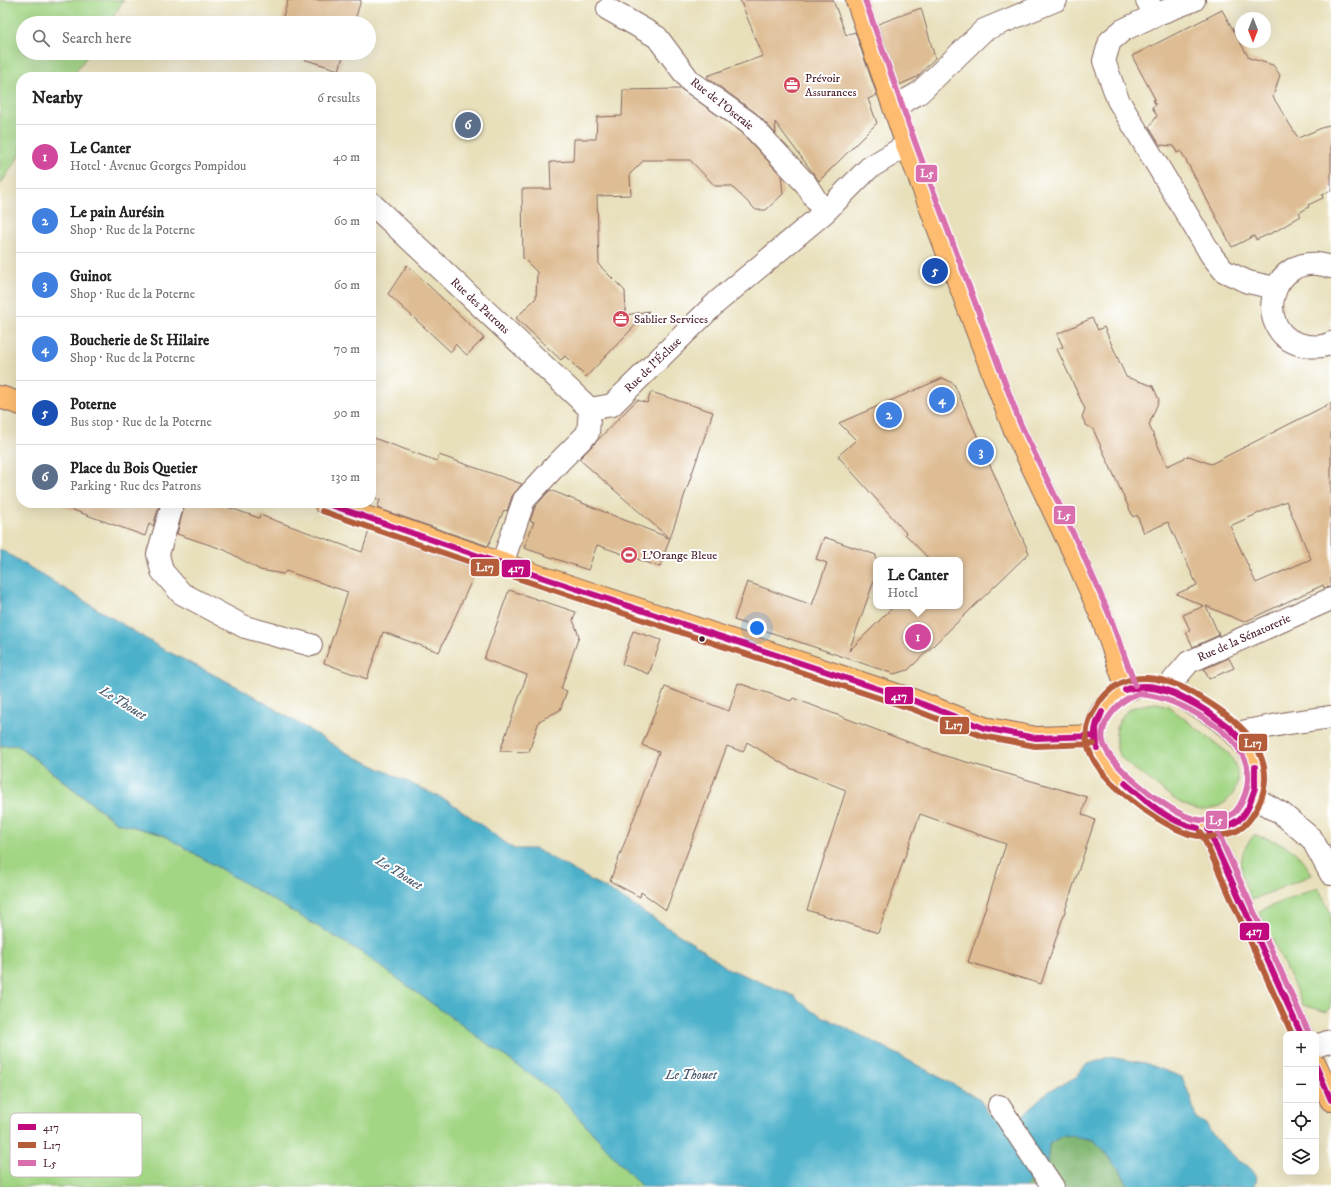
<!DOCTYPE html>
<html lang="en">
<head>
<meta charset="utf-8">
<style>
  body { margin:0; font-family:"IM FELL DW Pica",serif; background:#f6f6f6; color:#222 }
  .controls { position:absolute; right:12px; bottom:12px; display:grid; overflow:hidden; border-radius:8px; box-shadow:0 4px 16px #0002 }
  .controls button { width:36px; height:36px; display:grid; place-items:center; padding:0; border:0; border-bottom:1px solid #e0e0e0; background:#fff; color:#222; font:20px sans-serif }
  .compass { position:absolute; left:1235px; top:12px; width:36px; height:36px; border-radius:50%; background:#fff; box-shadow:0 4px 16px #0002; rotate:180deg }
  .you { position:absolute; left:757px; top:628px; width:14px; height:14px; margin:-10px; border:3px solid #fff; border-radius:50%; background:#1a73e8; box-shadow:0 0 0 6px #1a73e833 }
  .badge { display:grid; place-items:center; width:26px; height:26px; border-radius:50%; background:#d1495b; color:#fff; font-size:13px; font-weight:700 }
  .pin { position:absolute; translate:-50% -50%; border:2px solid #fff; box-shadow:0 1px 4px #0006 }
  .popup { position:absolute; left:873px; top:557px; width:90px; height:52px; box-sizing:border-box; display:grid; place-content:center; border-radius:8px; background:#fff; filter:drop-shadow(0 1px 3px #0005); font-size:13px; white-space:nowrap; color:#767676 }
  .popup b { font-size:15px; color:#222 }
  .popup::after { content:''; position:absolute; left:50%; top:100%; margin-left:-8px; border:8px solid transparent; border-top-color:#fff }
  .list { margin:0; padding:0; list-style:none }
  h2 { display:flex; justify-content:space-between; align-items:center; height:52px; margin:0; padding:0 16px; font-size:17px }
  h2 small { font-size:13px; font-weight:400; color:#767676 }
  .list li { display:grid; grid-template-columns:26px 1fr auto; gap:12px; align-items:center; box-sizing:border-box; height:64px; padding:0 16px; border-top:1px solid #e0e0e0 }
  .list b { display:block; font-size:15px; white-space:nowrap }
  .list p { margin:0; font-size:13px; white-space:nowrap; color:#767676 }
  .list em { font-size:13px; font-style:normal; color:#767676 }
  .icon { flex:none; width:22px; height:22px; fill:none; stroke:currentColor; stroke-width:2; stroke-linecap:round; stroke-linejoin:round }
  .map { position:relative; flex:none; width:1331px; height:1187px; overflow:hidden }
  .search { position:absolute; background:#fff; box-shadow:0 4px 16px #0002; left:16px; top:16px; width:360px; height:44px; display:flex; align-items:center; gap:10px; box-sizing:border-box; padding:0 14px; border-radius:22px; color:#767676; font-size:15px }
  .panel { position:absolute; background:#fff; box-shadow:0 4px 16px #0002; left:16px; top:72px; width:360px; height:436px; border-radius:16px }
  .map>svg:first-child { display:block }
  .green { fill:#a2d584; stroke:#767a58 }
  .forest { fill:#81b672; stroke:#666a4e }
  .water { fill:#4bb1ca; stroke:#4a687a }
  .building { fill:#debd94; fill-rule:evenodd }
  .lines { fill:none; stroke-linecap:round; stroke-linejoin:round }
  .minor-casing { stroke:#81635d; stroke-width:24 }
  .major-casing { stroke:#81635d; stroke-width:24 }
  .minor { stroke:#fff; stroke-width:22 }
  .major { stroke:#fdbc6f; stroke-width:22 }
  .bus-1-casing { stroke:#fff; stroke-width:9 }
  .bus-2-casing { stroke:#fff; stroke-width:9 }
  .bus-3-casing { stroke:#fff; stroke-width:9 }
  .bus-1 { stroke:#c0087f; stroke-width:6 }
  .bus-2 { stroke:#b55d3a; stroke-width:6 }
  .bus-3 { stroke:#d970ad; stroke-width:6 }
  .bus-dot { fill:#4a1f2b; stroke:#fff; stroke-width:1.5 }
  .labels { text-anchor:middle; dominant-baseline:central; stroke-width:4; stroke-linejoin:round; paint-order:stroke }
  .poi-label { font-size:12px; fill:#4a1f2b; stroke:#fff; text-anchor:start }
  .street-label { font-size:12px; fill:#4a1f2b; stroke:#fff }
  .water-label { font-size:13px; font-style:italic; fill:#4a596b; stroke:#fff }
  .key { fill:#fff; stroke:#c9bcbf; stroke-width:1 }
  .key-label { font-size:11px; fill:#4a1f2b }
  .line-badge { stroke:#fff; stroke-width:1.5 }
  .badge-label { font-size:11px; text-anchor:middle; font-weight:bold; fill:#fff }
</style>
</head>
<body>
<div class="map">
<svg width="1331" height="1187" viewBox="0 0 1331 1187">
  <rect width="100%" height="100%" fill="#fff"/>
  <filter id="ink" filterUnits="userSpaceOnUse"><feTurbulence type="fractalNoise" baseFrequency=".025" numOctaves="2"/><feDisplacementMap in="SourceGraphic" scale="8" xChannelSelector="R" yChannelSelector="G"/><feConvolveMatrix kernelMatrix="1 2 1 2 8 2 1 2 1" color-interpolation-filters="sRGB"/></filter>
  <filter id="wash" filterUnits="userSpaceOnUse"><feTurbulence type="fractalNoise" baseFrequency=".012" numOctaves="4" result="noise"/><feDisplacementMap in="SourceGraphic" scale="16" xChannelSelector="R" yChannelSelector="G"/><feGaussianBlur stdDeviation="0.9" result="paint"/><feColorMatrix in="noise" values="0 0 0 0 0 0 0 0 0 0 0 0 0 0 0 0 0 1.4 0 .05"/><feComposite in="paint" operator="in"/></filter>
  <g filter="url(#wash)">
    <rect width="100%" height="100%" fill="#e8e0bb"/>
    <path class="green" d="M0,0H124L109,23H23V53H89L72,77H21V153L0,185Z
      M1157,703L1168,706L1228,753C1237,764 1241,778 1234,792C1230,799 1225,803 1219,806C1193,820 1167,793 1147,778C1138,771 1123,763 1118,752C1113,740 1116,721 1126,712C1134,705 1147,704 1157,703Z
      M17,745L115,822L163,835L361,952L557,1094L642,1187H0V746Z
      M1254,835C1282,842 1298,848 1312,875L1252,900C1244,886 1237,864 1245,848C1247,844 1251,839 1254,835Z
      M1318,887L1331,914V1008L1326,1012L1303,1005L1259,911Z"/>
    <path class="forest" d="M1065,1135L1094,1140L1120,1170L1129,1187H1025L1047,1165L1049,1144Z"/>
    <path class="water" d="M0,549L161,648L242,689L347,753L450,802L514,849H536L617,895L703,950L727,968L794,996L812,1011L880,1045L980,1099L988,1113L1001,1121L1013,1115L1022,1116L1049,1091L1076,1077L1086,1065L1109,1057L1145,1063L1182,1077L1191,1099L1196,1118L1207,1125L1214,1137L1239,1161L1248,1166L1256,1177L1254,1187H1129L1120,1170L1094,1140L1065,1135L1049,1144L1047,1165L1025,1187H642L557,1094L361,952L163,835L116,822L17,745L0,746Z"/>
    <g id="blocks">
      <path class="building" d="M288,0H361L354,23H281Z
        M740,0H833L846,35L855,32L877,95L868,99L877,123L819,181L775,122L776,134L756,113L709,79L707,76L763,56Z
        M921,8L935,58L917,77L899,85L878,24Z
        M1222,10L1249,58L1273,65L1280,75L1273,97L1298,138L1331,124V191L1322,195L1323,198L1308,205L1309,207L1299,213L1301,216L1276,231L1256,240L1254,236L1232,247L1181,151L1177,153L1174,146L1160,145L1149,127L1157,116L1152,107L1156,105L1153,100L1155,99L1132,56Z
        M283,53H344L339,70Z
        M681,89L741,132L781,175L783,194L766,210H756L731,186H715L690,160H644L630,174L631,195L597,196L599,265L625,291L626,315L649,311L586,377L565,356L561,360L516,318L536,298L537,272L523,258L522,189H551L550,162L573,161L574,139H596L597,117L622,116L623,90Z
        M407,265L484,338L467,355L455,344L451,352L388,294Z
        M1092,318L1098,330L1104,327L1126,377L1153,386L1159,400L1149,425L1167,466L1189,456L1211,464L1331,403V587L1324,588L1323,585L1244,622L1206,606L1219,635L1193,647L1186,632L1190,630L1183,615L1204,606L1176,594L1197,585L1168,522L1144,533L1137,515L1133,517L1093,429L1086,425L1082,417L1085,409L1057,349L1063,347L1057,334ZM1286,501L1311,559L1256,583L1230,526Z
        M943,378L954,384L1029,553L908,670L894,674L734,620L747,582L812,605L827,563L816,559L824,537L876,555V575L849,651L894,606H960V560H930L905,534L906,533L838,456L856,440L839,423Z
        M651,392L713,412L660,567L597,545L588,570L524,548L534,522L530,521L535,507L550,490L669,538L579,459L637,400L647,403Z
        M371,437L437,461L439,455L522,484L512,496L507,511L504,510L488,546L377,508L380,500L371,497Z
        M62,503H160L153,526L149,524L145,536L62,506Z
        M185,503H216L259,518L260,515L362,552L369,531L477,569L439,652L383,632L367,679L324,663L348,592L286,571L283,574L260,570L225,550L177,534Z
        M509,590L576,612L573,620L579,636L561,689L567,691L560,710L539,721L529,752L500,751L527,675L484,659Z
        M633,631L661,640L649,674L622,664Z
        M1229,658L1234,668L1209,679L1204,669Z
        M738,683L791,701L793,698L942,755L1087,797L1082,814L1095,820L1041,984L968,962L1006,844L920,814L878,933L807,910L846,790L790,768L747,742L743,752L727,746L666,910L641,892L640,897L610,881L659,752L642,745L665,687L729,711Z"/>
    </g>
  </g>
  <g filter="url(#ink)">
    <use href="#blocks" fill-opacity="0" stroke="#81635d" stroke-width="1"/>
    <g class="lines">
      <g class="minor-casing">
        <path id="minor" d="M1147,0L1155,15L1123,30L1110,41L1104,61L1118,100L1212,256L1224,271L1248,282L1275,288
          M608,9L657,37L690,81L749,123L806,184L824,213
          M1155,15L1194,0
          M894,107L919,93L984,30L1056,0
          M371,203L590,409
          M1331,267C1268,246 1249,338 1307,346C1315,347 1324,347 1331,343
          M590,409L612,405L717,302L824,213L869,168L907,145
          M173,503L158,554L162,571L181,593L245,627L311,645
          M502,564L524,500L560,461L588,433L590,409
          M1166,689L1189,662L1331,599
          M1236,733L1288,723L1331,717
          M1254,798L1281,813L1312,839L1331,874
          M1316,1046L1331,1041
          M999,1106L1053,1187"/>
      </g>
      <g class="major-casing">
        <path id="major" d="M857,0L907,145L1013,426L1075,555L1102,617L1127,688
          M0,397L21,404
          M325,503L502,564L915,701L984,728L1036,738L1094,736
          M1145,686C1151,687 1159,687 1166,689C1174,692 1182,698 1190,702C1226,721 1277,759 1249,806C1241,820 1234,826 1216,828C1207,829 1195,829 1187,825C1160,814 1110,777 1098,750C1091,736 1096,718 1106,706C1119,691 1126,688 1145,686Z
          M1208,829L1301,1034
          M1316,1066L1331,1100"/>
      </g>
      <use href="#minor" class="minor"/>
      <use href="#major" class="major"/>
      <g class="bus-1-casing">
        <path id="bus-1" d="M325,503L502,564L915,701L984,728L1036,738L1094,736
          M1125,690C1154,678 1184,696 1208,712
          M1125,690C1154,681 1183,697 1208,712
          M1208,712L1230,728L1244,743
          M1208,712L1226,725L1244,743
          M1097,748C1093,736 1095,723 1102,712
          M1097,748L1096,728L1102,712
          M1125,783C1146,801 1170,823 1198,828
          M1125,783C1145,801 1171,824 1198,828
          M1249,805L1255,788V767
          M1249,805L1255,788V767
          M1214,828C1229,826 1241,822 1248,808
          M1214,828C1229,827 1241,823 1248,808
          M1208,829L1301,1034
          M1316,1066L1331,1100"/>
      </g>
      <g class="bus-2-casing">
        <path id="bus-2" d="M322,511L499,572L912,709L982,736L1035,746L1094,744
          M1201,832L1292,1034
          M1207,837C1200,836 1193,836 1186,833C1155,822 1092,777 1087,742C1084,726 1092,713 1101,700C1112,685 1129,677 1147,678C1171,679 1191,691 1211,704C1247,727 1281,762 1257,808C1244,832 1235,834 1209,837"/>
      </g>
      <g class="bus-3-casing">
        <path id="bus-3" d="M865,0L915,142L1020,423L1082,552L1109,614L1135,685
          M1137,694C1171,695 1227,725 1243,756C1250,769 1249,784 1244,797C1239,809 1234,816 1221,819C1213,821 1203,821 1194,819C1169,812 1113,769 1104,745C1100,735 1104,723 1111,714C1118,704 1125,698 1137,694Z
          M1215,826L1308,1031"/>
      </g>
      <use href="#bus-1" class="bus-1"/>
      <use href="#bus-2" class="bus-2"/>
      <use href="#bus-3" class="bus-3"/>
    </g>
  </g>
  <defs>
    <g id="office-disc" transform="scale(0.9)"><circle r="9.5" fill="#d1495b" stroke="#fff"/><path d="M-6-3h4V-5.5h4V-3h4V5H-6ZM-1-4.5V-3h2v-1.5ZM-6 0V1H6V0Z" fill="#fff"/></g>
    <g id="stadium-disc" transform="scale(0.9)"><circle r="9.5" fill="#d1495b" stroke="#fff"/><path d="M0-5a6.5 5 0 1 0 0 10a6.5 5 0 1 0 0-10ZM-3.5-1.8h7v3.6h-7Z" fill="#fff"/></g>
  </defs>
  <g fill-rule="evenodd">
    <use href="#office-disc" x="792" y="85"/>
    <use href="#office-disc" x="621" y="319"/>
    <use href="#stadium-disc" x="629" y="555"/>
  </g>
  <circle class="bus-dot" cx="702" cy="639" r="3.5"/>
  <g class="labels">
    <g class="poi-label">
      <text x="805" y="78">Prévoir<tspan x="805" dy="14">Assurances</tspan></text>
      <text x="634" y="319">Sablier Services</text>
      <text x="642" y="555">L'Orange Bleue</text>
    </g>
    <g class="street-label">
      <text transform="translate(722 104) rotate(38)">Rue de l'Oseraie</text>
      <text transform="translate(480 306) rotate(43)">Rue des Patrons</text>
      <text transform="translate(653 365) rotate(-44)">Rue de l'Écluse</text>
      <text transform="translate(1244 638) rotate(-24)">Rue de la Sénatorerie</text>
    </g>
    <g class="water-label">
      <text transform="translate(123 703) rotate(32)">Le Thouet</text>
      <text transform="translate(399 873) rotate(32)">Le Thouet</text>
      <text x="691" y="1075">Le Thouet</text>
    </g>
  </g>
  <rect x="10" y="1113" width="132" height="64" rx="6" class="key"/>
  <rect x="18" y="1124" width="18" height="6" fill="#c0087f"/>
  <rect x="18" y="1142" width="18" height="6" fill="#b55d3a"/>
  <rect x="18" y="1160" width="18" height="6" fill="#d970ad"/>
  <g class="key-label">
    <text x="43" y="1131">417</text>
    <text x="43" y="1149">L17</text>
    <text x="43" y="1167">L5</text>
  </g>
  <g class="line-badge">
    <rect x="915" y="164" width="23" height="19" rx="4" fill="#d970ad"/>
    <rect x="1053" y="505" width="23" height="20" rx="4" fill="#d970ad"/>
    <rect x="470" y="558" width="30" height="19" rx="4" fill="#b55d3a"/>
    <rect x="501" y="559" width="30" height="19" rx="4" fill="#c0087f"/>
    <rect x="884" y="686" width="30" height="19" rx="4" fill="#c0087f"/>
    <rect x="939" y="716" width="31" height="19" rx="4" fill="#b55d3a"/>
    <rect x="1238" y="733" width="30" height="19" rx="4" fill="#b55d3a"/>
    <rect x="1205" y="810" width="23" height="20" rx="4" fill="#d970ad"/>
    <rect x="1239" y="922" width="31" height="19" rx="4" fill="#c0087f"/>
  </g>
  <g class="badge-label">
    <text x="927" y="177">L5</text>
    <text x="1064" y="519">L5</text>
    <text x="485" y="571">L17</text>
    <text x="516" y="572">417</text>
    <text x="899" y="700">417</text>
    <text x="954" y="729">L17</text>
    <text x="1253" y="747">L17</text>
    <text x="1216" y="824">L5</text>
    <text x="1254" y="935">417</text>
  </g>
</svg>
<div class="controls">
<button>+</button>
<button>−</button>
<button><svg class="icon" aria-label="locate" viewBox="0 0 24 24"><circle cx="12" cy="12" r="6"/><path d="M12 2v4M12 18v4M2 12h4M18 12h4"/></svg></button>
<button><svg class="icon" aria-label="layers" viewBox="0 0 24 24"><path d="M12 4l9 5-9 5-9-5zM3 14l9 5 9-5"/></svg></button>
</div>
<svg class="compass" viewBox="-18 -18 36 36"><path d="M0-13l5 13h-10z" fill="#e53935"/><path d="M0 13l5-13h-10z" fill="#767676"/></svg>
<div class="you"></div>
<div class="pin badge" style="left:918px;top:637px;background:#d1479c">1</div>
<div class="popup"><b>Le Canter</b>Hotel</div>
<div class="pin badge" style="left:889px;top:415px;background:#3f7fe0">2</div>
<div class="pin badge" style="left:981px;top:452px;background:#3f7fe0">3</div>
<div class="pin badge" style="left:942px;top:400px;background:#3f7fe0">4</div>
<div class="pin badge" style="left:935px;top:271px;background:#1a4fb4">5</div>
<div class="pin badge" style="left:468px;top:125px;background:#5c6f8a">6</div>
<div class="search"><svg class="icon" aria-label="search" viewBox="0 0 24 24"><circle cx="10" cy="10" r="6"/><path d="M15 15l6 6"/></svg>Search here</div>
<section class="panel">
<h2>Nearby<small>6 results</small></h2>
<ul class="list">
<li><span class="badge" style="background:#d1479c">1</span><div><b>Le Canter</b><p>Hotel · Avenue Georges Pompidou</p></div><em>40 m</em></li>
<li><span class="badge" style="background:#3f7fe0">2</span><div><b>Le pain Aurésin</b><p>Shop · Rue de la Poterne</p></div><em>60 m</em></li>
<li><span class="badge" style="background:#3f7fe0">3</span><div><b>Guinot</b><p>Shop · Rue de la Poterne</p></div><em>60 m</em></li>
<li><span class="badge" style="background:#3f7fe0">4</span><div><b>Boucherie de St Hilaire</b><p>Shop · Rue de la Poterne</p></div><em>70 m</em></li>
<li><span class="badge" style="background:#1a4fb4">5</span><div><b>Poterne</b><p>Bus stop · Rue de la Poterne</p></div><em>90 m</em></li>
<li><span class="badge" style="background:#5c6f8a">6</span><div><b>Place du Bois Quetier</b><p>Parking · Rue des Patrons</p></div><em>130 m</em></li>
</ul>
</section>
</div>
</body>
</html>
